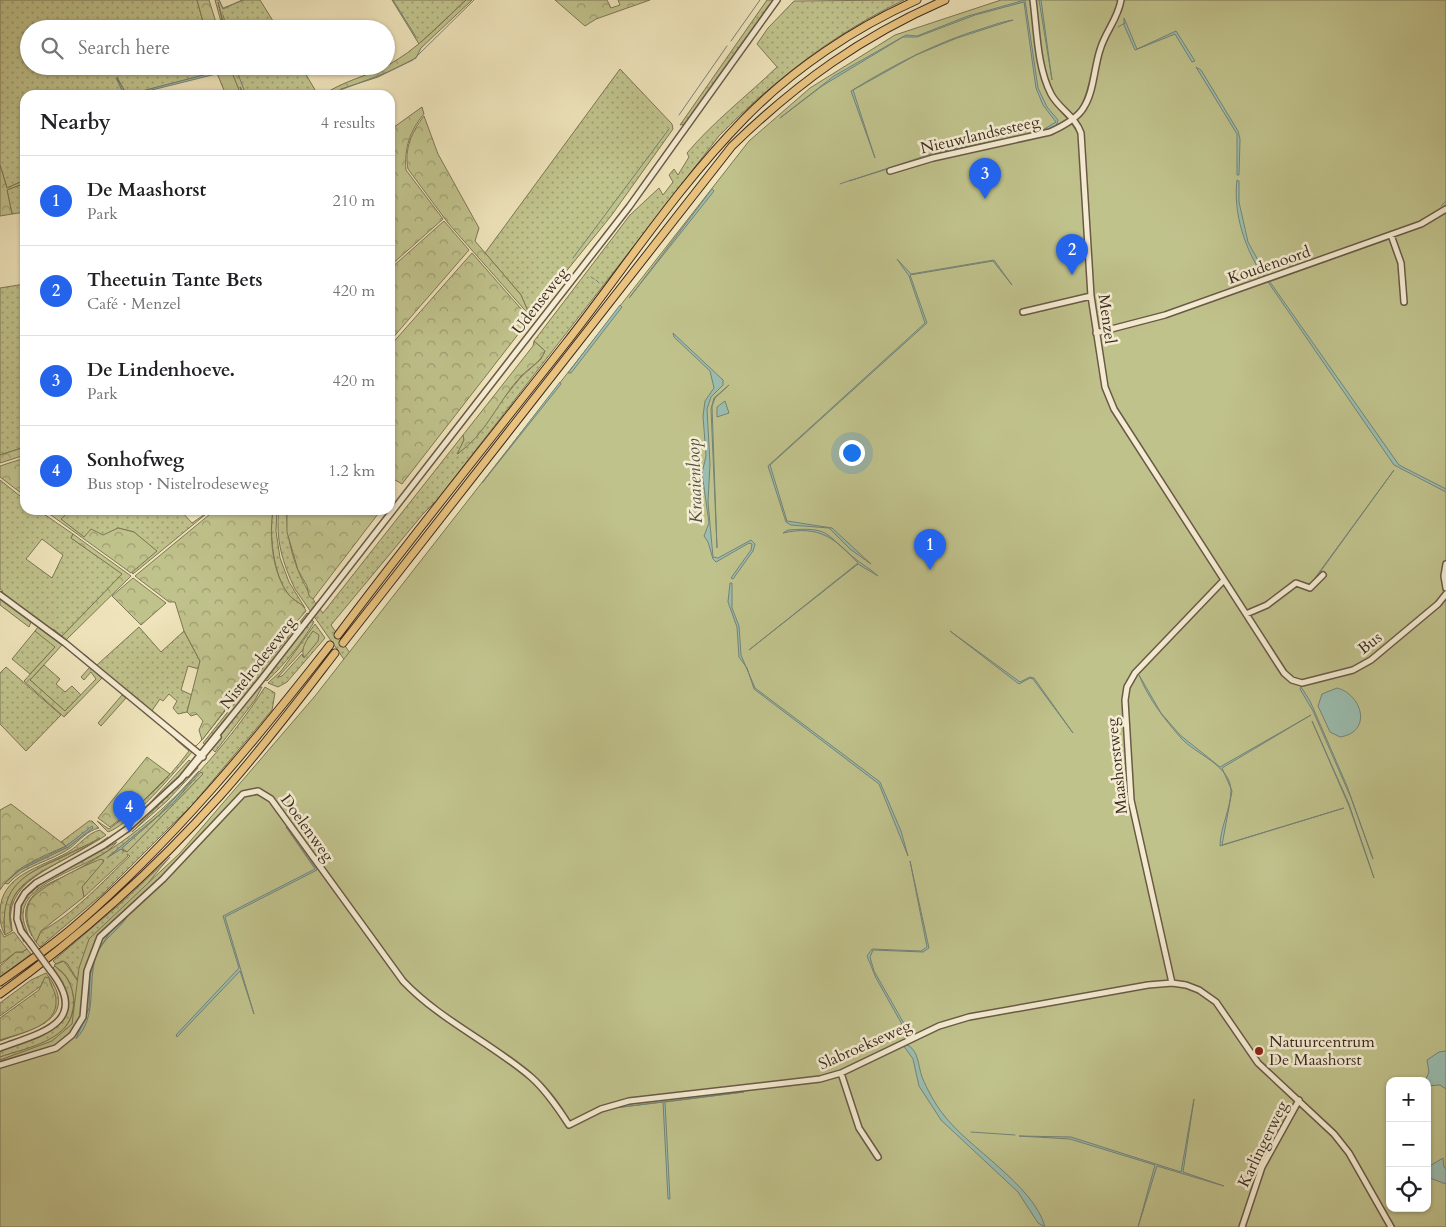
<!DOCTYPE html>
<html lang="en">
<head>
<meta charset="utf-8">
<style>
  body { margin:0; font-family:Cardo,serif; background:#f6f6f6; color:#202124 }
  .controls { position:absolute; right:15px; bottom:15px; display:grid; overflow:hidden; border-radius:10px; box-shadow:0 1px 4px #0004 }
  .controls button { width:45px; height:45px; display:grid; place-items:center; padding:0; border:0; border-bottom:1px solid #e0e0e0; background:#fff; color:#202124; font:25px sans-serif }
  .you { position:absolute; left:851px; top:452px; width:18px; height:18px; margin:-12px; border:4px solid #fff; border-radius:50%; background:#1a73e8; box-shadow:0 0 0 8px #1a73e833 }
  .badge { display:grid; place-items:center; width:32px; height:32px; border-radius:50%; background:#2563eb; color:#fff; font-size:16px; font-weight:700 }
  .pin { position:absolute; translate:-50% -41px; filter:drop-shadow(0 1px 2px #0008) }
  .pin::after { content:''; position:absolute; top:26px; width:18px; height:15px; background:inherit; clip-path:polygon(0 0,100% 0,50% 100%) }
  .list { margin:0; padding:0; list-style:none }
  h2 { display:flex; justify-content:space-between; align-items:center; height:65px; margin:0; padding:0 20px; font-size:21px }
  h2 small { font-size:16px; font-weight:400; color:#757577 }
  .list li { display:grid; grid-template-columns:32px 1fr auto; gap:15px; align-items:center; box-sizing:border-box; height:90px; padding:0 20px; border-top:1px solid #e0e0e0 }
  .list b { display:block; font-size:19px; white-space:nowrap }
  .list p { margin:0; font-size:16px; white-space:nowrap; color:#757577 }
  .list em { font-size:16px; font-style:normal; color:#757577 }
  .icon { flex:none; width:28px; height:28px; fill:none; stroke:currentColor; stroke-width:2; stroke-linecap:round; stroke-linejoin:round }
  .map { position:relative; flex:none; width:1446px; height:1227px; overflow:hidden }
  .search { position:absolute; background:#fff; box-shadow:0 1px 4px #0004; left:20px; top:20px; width:375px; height:55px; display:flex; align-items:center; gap:12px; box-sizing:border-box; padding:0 18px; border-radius:28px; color:#757577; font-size:19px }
  .panel { position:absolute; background:#fff; box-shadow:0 1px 4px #0004; left:20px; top:90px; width:375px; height:425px; border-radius:15px }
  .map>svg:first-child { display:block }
  .grass { fill:url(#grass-dots); stroke:#7e7656; fill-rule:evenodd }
  .forest { fill:url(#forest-crowns); stroke:#7e7656 }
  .green { fill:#c0c28c; stroke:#7e7656; fill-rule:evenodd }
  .water { fill:#9abeb1; stroke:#758377 }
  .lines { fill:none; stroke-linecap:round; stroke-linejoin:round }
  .stream { stroke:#758377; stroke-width:1 }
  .minor-casing { stroke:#6a5948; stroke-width:8 }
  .highway-casing { stroke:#3d2b21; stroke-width:9 }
  .minor { stroke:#f5edd3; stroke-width:5 }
  .highway { stroke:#e8c27e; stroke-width:7 }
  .minor-bridge-casing { stroke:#6a5948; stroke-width:8; stroke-linecap:butt }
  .minor-bridge { stroke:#f5edd3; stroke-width:5 }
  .poi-dot { fill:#8f2418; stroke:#f5edd3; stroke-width:2 }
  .labels { text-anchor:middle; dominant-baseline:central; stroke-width:5; stroke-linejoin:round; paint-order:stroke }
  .street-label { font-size:16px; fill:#3d2b21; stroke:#f5edd3 }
  .poi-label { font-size:16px; fill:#3d2b21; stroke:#f5edd3; text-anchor:start }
  .water-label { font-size:18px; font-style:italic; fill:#545045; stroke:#f5edd3 }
</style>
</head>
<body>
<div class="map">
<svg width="1446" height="1227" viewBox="0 0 1446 1227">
  <defs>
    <pattern id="grass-dots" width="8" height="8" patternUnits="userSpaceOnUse" patternTransform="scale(1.25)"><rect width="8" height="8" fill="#c0c28c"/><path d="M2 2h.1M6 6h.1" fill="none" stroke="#9d9e72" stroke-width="1.8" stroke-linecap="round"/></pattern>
    <pattern id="forest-crowns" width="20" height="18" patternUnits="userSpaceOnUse" patternTransform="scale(1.25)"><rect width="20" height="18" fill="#c0c28c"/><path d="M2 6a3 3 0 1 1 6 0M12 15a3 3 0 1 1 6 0" fill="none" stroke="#9d9e72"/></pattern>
  </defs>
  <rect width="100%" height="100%" fill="#efe4bb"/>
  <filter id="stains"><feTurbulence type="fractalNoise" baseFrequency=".004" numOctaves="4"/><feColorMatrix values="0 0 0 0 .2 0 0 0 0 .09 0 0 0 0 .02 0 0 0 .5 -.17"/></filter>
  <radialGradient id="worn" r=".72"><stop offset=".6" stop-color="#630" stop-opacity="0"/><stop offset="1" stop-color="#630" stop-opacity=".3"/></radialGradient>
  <path class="grass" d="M0,0H197L205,29H29V66H214L216,72L127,95L117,77L124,95H25V180L7,188L0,165Z
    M215,0H219L223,9L242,0H260L278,29H225L218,2L224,29H223Z
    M392,0H466L419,44Z
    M767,0H773L686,124L680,125Z
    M904,0C833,34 774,80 719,136L437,500L423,514L331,625L352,656L366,691L295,589C283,564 275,539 279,510H287C285,546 301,586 323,613L463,435L464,440L458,454L521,377L541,359L545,351L534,341L630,215L659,188L663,195L673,182L669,175L674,169L678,175L689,157L687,153C714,121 747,96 777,67L757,44L768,28L794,1Z
    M228,66L233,67L235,74L233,66H301L318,95H244L240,87L243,95H241Z
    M620,69L672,124L673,129L611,216L530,316L521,295L485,253Z
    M25,183V212L12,214L7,190Z
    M25,284V421L21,423L25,434V447L0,455V288Z
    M0,480L25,500V510H38L73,534L71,538L123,574L62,636L53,629L66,640L0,592L3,591L0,589ZM42,539L63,555L52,578L26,559Z
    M71,510H180L192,523L211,510L133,574L131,572L156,551L134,532L118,528L107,535L84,537L60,519Z
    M273,510H277L276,531L280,558L289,582L305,608C300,603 293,600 289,595C273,576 269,533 273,510Z
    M307,613L309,615L206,745L203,743Z
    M311,619L314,622C301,644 285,664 267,681L264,679Z
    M315,624L325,638L287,682L278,687L268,683L281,671ZM313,632L317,634L303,657L302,654L282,676L278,677L302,651Z
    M139,627L161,652L184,631L200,661L199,669L188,666L181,690L192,695L187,712L178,714L173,708L177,701L169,694L163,701L160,699L151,712L84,657V654L97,665Z
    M291,627L200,742L194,748L192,746H196L202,740Z
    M35,631L56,646L30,674L12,659Z
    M44,665L60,679L56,684L65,692L72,686L81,695L66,712L30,680Z
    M6,667L61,715L26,751L0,724V673Z
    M262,687L255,700L215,752L211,748L258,688Z
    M265,687L275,693L272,710L193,804L104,893L40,947L36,942L41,931C71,917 103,881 130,856L127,854L128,856L84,897L82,887L104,860C91,859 32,893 28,906C24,917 34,926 32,936C25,923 22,909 32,897C40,885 58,880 71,873C87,864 104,854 120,843C174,805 229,743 265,687ZM199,771L202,774L199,778L127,852L121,849L108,857L159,815Z
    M176,737L192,752C175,772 131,824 108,832L97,821L109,829C141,805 166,782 189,751L175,739Z
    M189,760L191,762C180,776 166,796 150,803Z
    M197,766L198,768L167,801L132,832Z
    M89,821H92L99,828C88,830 79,841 70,848C50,862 24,865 8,884L4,883L20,870L68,847L93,827L66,846L61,842Z
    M100,830L106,835C83,852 19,877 12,901C8,912 12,922 12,931C0,879 61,866 92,843C79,848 66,855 53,861C19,877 0,891 5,935C1,927 0,922 0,913C0,874 41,868 68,852C79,846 87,833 100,830Z
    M108,837V840L32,883C6,901 15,919 24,942C0,895 38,878 72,860C85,853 97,845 108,837Z
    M117,842C98,867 23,878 23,915C23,923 27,930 29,937C2,898 45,882 73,866C88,859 102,850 117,842Z
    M170,857C156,872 144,889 131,905C117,921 99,931 90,951C75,987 95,1024 53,1046L0,1061L58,1042L74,1027L81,1010V986L67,963L62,961L56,964L53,961L120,904Z
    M27,949L31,954L0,977V966L16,952H22Z
    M55,966C59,971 63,972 66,977C79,996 75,1023 56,1036C40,1047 17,1051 0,1057V1051C46,1034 92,1027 53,968Z
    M46,973C82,1019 33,1029 0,1041L45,1023L52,986L49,980L0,1016V1003L31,980Z"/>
  <path class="forest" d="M197,0H209L218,29H205Z
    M466,0H472L421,48L416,58L378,77L341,89L334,95H323C343,81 365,77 386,66C416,51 441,23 466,0Z
    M555,0H607L611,8L620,5L618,0H650L596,19L585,26Z
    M214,66H227L228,70H231L241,95H226Z
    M422,107L424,114C410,130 404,149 406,170L443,219L390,266V130Z
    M424,116L438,154L479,228L475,241L521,295L530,316L448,223L408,169C404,149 412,131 424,116Z
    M0,165L7,188L25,180V183L7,190L12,214L0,216Z
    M444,221L469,250L390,341V269Z
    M472,253L530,319L402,484L390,477V346Z
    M534,341L545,351C540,363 530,367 521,376C498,401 486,435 457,454L464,440L463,435L533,346Z
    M25,447V455L0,463V455Z
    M25,458V496L0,477V466Z
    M44,510H71L61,519L84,537L91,529L103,535L118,528L134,532L157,551L131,573Z
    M215,510H273C269,535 272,574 289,595C294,601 303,603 306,611L267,655L202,740L199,730L203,721L197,714L191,716L187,712L200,661L184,631L175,602H169L135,576Z
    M287,510H381L313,599L309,596L307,586L298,570L287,532Z
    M73,534L131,576L66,640L62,636L122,574L71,538Z
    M133,578L166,603L141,625L112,596Z
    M0,598L31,622L29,627L0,605Z
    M38,627L62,645L30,680L65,711L96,679L91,672L84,680L81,677L90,667L102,678L64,717L24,681L55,647L35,631Z
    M313,631L319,635L318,641L304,658C300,648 307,640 313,631Z
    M122,695L126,698L101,726L98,723Z
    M147,757L170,774L140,804L110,827L98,818Z
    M201,772L203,774L127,852L122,848L174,802Z
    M11,804L66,846C42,857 15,866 0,890V810Z
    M100,838C86,846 73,855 59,862C31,877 0,892 12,931L5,935C0,890 19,877 54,861C70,854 85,846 100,838Z
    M101,859L104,861L82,887L84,897L41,931L36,942C29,932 23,913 30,901C38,887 85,865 101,859Z
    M0,929L4,937L14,932L27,949L22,952H16L0,964Z
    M64,961L81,986V1010L64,1038L0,1060V1057C29,1047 75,1040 74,1001C73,991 71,983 65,975C62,971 58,969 54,965Z
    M45,977L49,978C50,985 56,992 56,1000C58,1027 20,1033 0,1040V1018L39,990Z"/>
  <path class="green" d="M1001,0H1446V1227H0V1060L52,1041L72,1024L79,968L89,939L180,853L315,696L749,141L810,88L895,35ZM1390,1081H1427V1208H1390Z"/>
  <path class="water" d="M1025,0L1038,88L1047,107L1058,120L1056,127L1041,131L1056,122L1043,105L1036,88L1024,2L975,15L917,37H903L822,86L780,118L834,76L906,35L917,36L968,16Z
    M1039,0H1041L1052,80Z
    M1124,18L1137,49L1176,31L1195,61L1192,62L1175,34L1135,50L1124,25Z
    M1013,20L957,38L916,55L853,90L875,158L851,91C893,65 937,42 984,28C993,25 1005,21 1013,20Z
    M1196,67L1201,70L1238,131L1240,139L1239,175H1237V134Z
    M215,72L216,74L132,95H124L116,78L127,95Z
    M1015,137L945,151L849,181L934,153Z
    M1237,180L1239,181V202L1248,242L1265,273L1264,277C1245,250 1233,213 1237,180Z
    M712,189L714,191L629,298L630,297Z
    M897,259L911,274L994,260L1012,285L993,261L910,275L927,323L770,465L787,521L832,528L871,564L850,549L829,528L791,525L786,522L768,466L925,323L909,276Z
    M1268,282H1270L1399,465L1446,489V492L1394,465Z
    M620,305L622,307L571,373H568Z
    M673,333L723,380V385L711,397L707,409L710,464L708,502L713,557L718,558L751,540L755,544L753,551L733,579L731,578L751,550L752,544L749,543L716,562L713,559L708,542L704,536L709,523L702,473L706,456L703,416L705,401L714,388L710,371L674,337Z
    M560,382L561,384L553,394L482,483Z
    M729,385L715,398L712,406L717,548L711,409L714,398Z
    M725,401L729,413L717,417V407Z
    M1394,470L1310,586L1298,581L1309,584L1312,582Z
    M788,530C830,527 824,533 853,557C861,564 871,569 878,576L858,564L749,650L858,563C835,538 819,525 783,533Z
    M730,583H732V608L739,626L741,655L755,688L880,782L901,831L908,856L879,784L754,689L747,668L739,657L737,627L728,602Z
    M950,631L1020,682L1030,677L1034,678L1073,733L1033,679L1030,678L1019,684Z
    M1139,675L1161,713L1180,735L1220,767L1311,715L1222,768L1232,791L1222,845L1344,808L1220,846C1220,828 1231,808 1231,790C1230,765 1195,754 1181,738C1165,720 1148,698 1139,675Z
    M1301,687L1310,701L1347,786L1373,859L1351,798L1313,711L1300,689Z
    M1337,688C1362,694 1373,732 1340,737L1330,732L1318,706L1322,694Z
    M1312,721L1349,804L1374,878L1349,806Z
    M200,771L174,802L122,848L124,852L121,849L108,857L159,815Z
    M92,826L93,828L68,847L20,870L6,882L21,868L65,847Z
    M286,827L317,870L225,917L254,1014L240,971L177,1037L176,1035L239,968L223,916L315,869Z
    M910,861L929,948L923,952L873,950L870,957L874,971L910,1034L902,1042L908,1035L876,978L867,956L872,949L921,951L927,947Z
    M127,917C118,931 103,938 96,956C87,984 98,1016 76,1039L89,1008L90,976L96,954L112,929Z
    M906,1044C919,1050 918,1066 922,1077C927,1089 935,1104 943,1114C968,1148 1034,1185 1045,1227L1038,1223L1018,1192L941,1120L919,1086L913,1059L903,1045Z
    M1446,1051V1089L1440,1085L1427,1086V1081H1425L1429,1072L1427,1060L1439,1052Z
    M744,1092L665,1102L670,1199H668L663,1102L614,1108Z
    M1194,1099L1183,1172L1224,1186L1157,1166L1138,1227L1155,1165L1070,1139L1019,1136L1071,1137L1181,1172Z
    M1443,1158L1444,1167L1446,1169V1184L1427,1177L1428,1167Z"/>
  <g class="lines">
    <path class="stream" d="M219,0L223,8L244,0
      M393,0L416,37
      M223,15L227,29
      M1118,27L1125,23
      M731,41L760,0
      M235,66L246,95
      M218,72L223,71
      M334,95L343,89L388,72L413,60L474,0
      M679,115L727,46
      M840,184L851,180
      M1441,206L1446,201
      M573,258L669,129
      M591,277L594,279
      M596,280L599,283
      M1274,280L1387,240
      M971,1132L1015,1135"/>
    <g class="minor-casing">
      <path id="minor" d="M1033,0C1037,30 1037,67 1051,94C1059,109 1075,116 1081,133L1091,296L1105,387L1114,409L1284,673L1292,680L1302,683L1353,670L1371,660L1438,604L1446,594
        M890,171L933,158L1050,132C1061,127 1078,118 1084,107C1094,91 1094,68 1100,50C1105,32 1118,19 1121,0
        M1391,235L1401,263L1404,302
        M1023,312L1091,296
        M1096,333L1165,315L1421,224L1446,209
        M1446,564L1444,576L1446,588
        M0,595L65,643L203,757
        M1246,614L1267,605L1296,583L1310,588L1323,575
        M187,774L218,737
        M31,944L21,931L17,919L18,905L25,893L36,883L104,845L127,829L181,779L261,680L629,207L777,0
        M1172,983L1131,800L1125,700L1127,687L1135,673L1224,580
        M0,1048C40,1033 92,1023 50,970
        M0,1065L56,1048L72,1035L83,1017L87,971L100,937L163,879L243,794L258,791L271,799L403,981C440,1020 490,1042 531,1077C546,1090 558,1108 569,1125L601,1109L629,1101L820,1079L841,1073L939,1026L969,1017L1148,985L1172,983L1186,985L1199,990L1216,1002L1258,1063L1334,1134L1349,1153L1391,1227
        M841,1073L859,1128L878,1157
        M1242,1227L1262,1167L1299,1100"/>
    </g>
    <g class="highway-casing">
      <path id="highway" d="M338,635C412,536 490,440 566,343C625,268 678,186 745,118C793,69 854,28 917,0
        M343,643L732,146C797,83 862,36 945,0
        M0,982C25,964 52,946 76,925C172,842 252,745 330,645
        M0,994C81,936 154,870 220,796C261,750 298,701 335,653"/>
    </g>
    <use href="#minor" class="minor"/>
    <use href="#highway" class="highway"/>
    <g class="minor-bridge-casing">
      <path id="minor-bridge" d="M31,944L50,970"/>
    </g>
    <use href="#minor-bridge" class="minor-bridge"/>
  </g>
  <circle class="poi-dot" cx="1259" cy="1051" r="5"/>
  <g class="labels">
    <g class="street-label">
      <text transform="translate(980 135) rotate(-13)">Nieuwlandsesteeg</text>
      <text transform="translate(1269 265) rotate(-19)">Koudenoord</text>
      <text transform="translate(540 301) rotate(-52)">Udenseweg</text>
      <text transform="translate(1107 319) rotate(82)">Menzel</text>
      <text transform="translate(1370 643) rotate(-38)">Bus</text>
      <text transform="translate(258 663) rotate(-52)">Nistelrodeseweg</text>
      <text transform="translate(1117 766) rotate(-96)">Maashorstweg</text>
      <text transform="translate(307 828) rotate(54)">Doelenweg</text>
      <text transform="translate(865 1045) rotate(-24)">Slabroekseweg</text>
      <text transform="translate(1263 1144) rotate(-64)">Karlingerweg</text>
    </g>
    <g class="poi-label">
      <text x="1269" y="1042">Natuurcentrum<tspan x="1269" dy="18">De Maashorst</tspan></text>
    </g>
    <g class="water-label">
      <text transform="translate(695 481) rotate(-92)">Kraaienloop</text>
    </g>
  </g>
  <rect width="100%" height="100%" filter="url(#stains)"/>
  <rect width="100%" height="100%" fill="url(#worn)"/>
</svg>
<div class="controls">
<button>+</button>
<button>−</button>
<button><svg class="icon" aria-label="locate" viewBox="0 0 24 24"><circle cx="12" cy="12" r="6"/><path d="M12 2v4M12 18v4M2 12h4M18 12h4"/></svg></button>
</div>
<div class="you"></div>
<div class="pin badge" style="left:930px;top:570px">1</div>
<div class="pin badge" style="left:1072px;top:275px">2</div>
<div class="pin badge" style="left:985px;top:199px">3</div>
<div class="pin badge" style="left:129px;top:832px">4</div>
<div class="search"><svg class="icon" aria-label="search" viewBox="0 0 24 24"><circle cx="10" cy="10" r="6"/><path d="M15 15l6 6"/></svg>Search here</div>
<section class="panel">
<h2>Nearby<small>4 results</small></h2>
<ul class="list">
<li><span class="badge">1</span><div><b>De Maashorst</b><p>Park</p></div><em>210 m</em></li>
<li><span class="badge">2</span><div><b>Theetuin Tante Bets</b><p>Café · Menzel</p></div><em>420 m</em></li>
<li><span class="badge">3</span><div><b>De Lindenhoeve.</b><p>Park</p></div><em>420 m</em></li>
<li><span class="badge">4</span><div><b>Sonhofweg</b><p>Bus stop · Nistelrodeseweg</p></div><em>1.2 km</em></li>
</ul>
</section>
</div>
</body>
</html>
